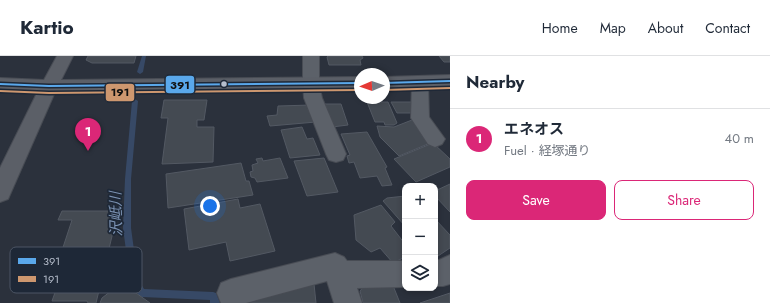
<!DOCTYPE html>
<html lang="en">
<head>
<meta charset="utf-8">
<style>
  body { margin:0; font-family:Jost,"Noto Sans JP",sans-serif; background:#f2f2f3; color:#1f2937 }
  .controls { position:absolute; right:12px; bottom:12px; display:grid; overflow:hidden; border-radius:8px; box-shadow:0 2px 6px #0003 }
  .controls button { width:36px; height:36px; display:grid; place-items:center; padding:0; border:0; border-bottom:1px solid #e0e1e3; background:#fff; color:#1f2937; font:20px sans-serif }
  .compass { position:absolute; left:354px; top:12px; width:36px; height:36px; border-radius:50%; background:#fff; box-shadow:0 2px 6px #0003; rotate:268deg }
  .you { position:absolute; left:210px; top:150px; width:14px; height:14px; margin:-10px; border:3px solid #fff; border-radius:50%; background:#1a73e8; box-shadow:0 0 0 6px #1a73e833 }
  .badge { display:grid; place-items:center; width:26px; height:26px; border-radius:50%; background:#db2777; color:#fff; font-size:13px; font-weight:700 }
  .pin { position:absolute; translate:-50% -33px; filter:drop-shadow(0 1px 2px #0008) }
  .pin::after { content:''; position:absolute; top:21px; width:14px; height:12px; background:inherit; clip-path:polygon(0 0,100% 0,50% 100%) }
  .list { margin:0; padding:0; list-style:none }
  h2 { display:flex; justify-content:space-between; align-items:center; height:52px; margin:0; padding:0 16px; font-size:17px }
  h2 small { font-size:13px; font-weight:400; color:#747a83 }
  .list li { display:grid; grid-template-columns:26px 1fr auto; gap:12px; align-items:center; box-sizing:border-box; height:60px; padding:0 16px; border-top:1px solid #e0e1e3 }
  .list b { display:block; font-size:15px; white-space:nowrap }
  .list p { margin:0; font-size:13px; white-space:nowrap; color:#747a83 }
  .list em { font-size:13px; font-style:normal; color:#747a83 }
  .actions { display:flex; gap:8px; padding:12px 16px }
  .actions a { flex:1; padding:9px 0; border:1px solid #db2777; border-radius:8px; text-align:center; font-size:14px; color:#db2777 }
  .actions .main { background:#db2777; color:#fff }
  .icon { flex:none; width:22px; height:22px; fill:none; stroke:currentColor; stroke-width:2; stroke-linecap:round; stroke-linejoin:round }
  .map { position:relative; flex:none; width:450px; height:247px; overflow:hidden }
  header { display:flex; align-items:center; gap:24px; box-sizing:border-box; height:56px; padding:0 20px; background:#fff; border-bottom:1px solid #e0e1e3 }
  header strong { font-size:19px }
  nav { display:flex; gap:22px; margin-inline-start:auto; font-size:14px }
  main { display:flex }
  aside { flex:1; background:#fff }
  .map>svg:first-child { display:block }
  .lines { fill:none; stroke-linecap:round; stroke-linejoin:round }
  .stream { fill:#374966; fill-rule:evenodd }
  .building { fill:#444a52; stroke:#535963 }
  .street-casing { stroke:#484c54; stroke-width:2 }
  .secondary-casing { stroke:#484c54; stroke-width:2 }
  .street { fill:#5c6169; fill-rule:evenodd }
  .secondary { fill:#5b5f67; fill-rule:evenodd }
  .bus-1-casing { stroke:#1e2837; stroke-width:3 }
  .bus-2-casing { stroke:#1e2837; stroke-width:3 }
  .bus-1 { fill:#5aa8eb; fill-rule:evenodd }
  .bus-2 { fill:#cd976f; fill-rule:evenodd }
  .bus-dot { fill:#b6becc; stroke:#1e2837; stroke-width:1.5 }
  .labels { text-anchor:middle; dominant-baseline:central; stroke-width:3.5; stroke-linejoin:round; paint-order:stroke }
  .water-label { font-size:15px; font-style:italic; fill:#7c93b4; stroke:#1e2837 }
  .key { fill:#1e2837; stroke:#4c5564; stroke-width:1 }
  .key-label { font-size:11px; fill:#b6becc }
  .line-badge { stroke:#1e2837; stroke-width:1.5 }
  .pale-badge-label { font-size:11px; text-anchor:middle; font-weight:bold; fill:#111 }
</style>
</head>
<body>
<header>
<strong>Kartio</strong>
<nav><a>Home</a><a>Map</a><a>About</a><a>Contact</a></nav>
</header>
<main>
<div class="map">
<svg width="450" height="247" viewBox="0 0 450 247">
  <rect width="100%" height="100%" fill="#2b313c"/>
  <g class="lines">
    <path class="stream" d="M142,0H146L143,16L140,18L137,16Z
      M135,43L138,45L131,123V172L138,223L144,233L213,236L216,237L220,247H210V244L142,241L139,240L130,224L123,172L125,123L132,45Z"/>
  </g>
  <path class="building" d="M88,0H136L134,7H92L86,4Z
    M328,0H362L363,2L360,4L361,9H329L327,1Z
    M439,0H450V6H444Z
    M164,44H207L204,64H197V71H214L213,106L162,108L168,62H161Z
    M367,46H388L397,67L394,69H385L384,66H375Z
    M391,46H415L417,57H397Z
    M325,48H341L348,69L332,71Z
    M311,49L316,66L270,70L267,60L277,59L278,50Z
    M412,64L435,85L399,100L380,81L377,70L394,71Z
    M302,71L307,83L313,82L320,99L290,102L281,74Z
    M367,76L387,111L385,112L392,129L382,130L377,120L360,122L354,106L349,107L347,100L350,99L341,78Z
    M433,87L450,103V111L416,126L394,103Z
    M262,102L263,105L280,102L288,122L257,126L255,122L251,121L250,116L253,115L252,109L258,107L256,103Z
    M324,102L338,136L307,140L294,105Z
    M241,107L246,125H249L253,139L168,152L166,118Z
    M450,128V156L435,140V135Z
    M405,140V170L383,145L387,142Z
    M238,143L240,152L260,148L275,195L230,205L226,186L189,194L184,153Z
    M381,149L395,166L391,170L405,188V205L403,202L393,207L380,192L371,196L356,184L354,159Z
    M62,155H118L96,247H88L87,245H52L57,231H50L72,164H58Z
    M435,163L450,179V192L435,202Z
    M392,227L400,247H363L360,235L364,230Z
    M314,228L316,247H249V237Z
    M111,235L136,237L150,247H100L102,242Z
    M450,237V247H420Z"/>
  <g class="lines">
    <g class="street-casing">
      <path id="street" d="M303,0H319V28L322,42L346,98L343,104L336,106L329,104L326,98L304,42L303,28Z
        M420,20L426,22L428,26L429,61L445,83L442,88L435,91L428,88L411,62L412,26L414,22Z
        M335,197L344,201L347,205H405V231L357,232L362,247H334L327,225L246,247H221L217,237L221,227L231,223Z
        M450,199V228L443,230H435V204H439Z"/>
    </g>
    <g class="secondary-casing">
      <path id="secondary" d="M57,0H73L61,24L360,21V33L55,36L8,143L0,146V112L38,35L0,34V22L44,24Z
        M450,19V31L384,33V21Z"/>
    </g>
    <use href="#street" class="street"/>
    <use href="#secondary" class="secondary"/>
    <g class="bus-1-casing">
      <path id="bus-1" d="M450,24V26L384,28V26Z
        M360,26V28L49,31L0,29V27L49,29Z"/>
    </g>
    <g class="bus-2-casing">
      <path id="bus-2" d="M450,31V33L384,35V33Z
        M360,33V35L49,38L0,36V34L49,36Z"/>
    </g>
    <use href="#bus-1" class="bus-1"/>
    <use href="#bus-2" class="bus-2"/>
  </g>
  <circle class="bus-dot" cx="224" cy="28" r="3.5"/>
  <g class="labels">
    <g class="water-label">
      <text transform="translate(116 158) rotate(-91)">沢岻川</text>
    </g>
  </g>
  <rect x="10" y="191" width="132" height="46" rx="6" class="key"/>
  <rect x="18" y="202" width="18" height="6" fill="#5aa8eb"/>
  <rect x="18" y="220" width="18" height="6" fill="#cd976f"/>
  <g class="key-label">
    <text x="43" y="209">391</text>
    <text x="43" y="227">191</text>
  </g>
  <g class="line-badge">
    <rect x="165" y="19" width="30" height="19" rx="4" fill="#5aa8eb"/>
    <rect x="105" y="27" width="30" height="19" rx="4" fill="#cd976f"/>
  </g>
  <g class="pale-badge-label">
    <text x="180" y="33">391</text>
    <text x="120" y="40">191</text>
  </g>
</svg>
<div class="controls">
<button>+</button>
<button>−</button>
<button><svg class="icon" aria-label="layers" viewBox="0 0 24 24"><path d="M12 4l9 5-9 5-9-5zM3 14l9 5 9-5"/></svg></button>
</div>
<svg class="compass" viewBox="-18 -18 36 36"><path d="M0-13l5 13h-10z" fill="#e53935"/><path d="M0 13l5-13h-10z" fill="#747a83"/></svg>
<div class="you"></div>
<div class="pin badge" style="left:88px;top:95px">1</div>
</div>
<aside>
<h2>Nearby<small></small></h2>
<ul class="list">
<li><span class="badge">1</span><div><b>エネオス</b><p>Fuel · 経塚通り</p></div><em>40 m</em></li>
</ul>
<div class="actions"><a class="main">Save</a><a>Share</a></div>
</aside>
</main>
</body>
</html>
